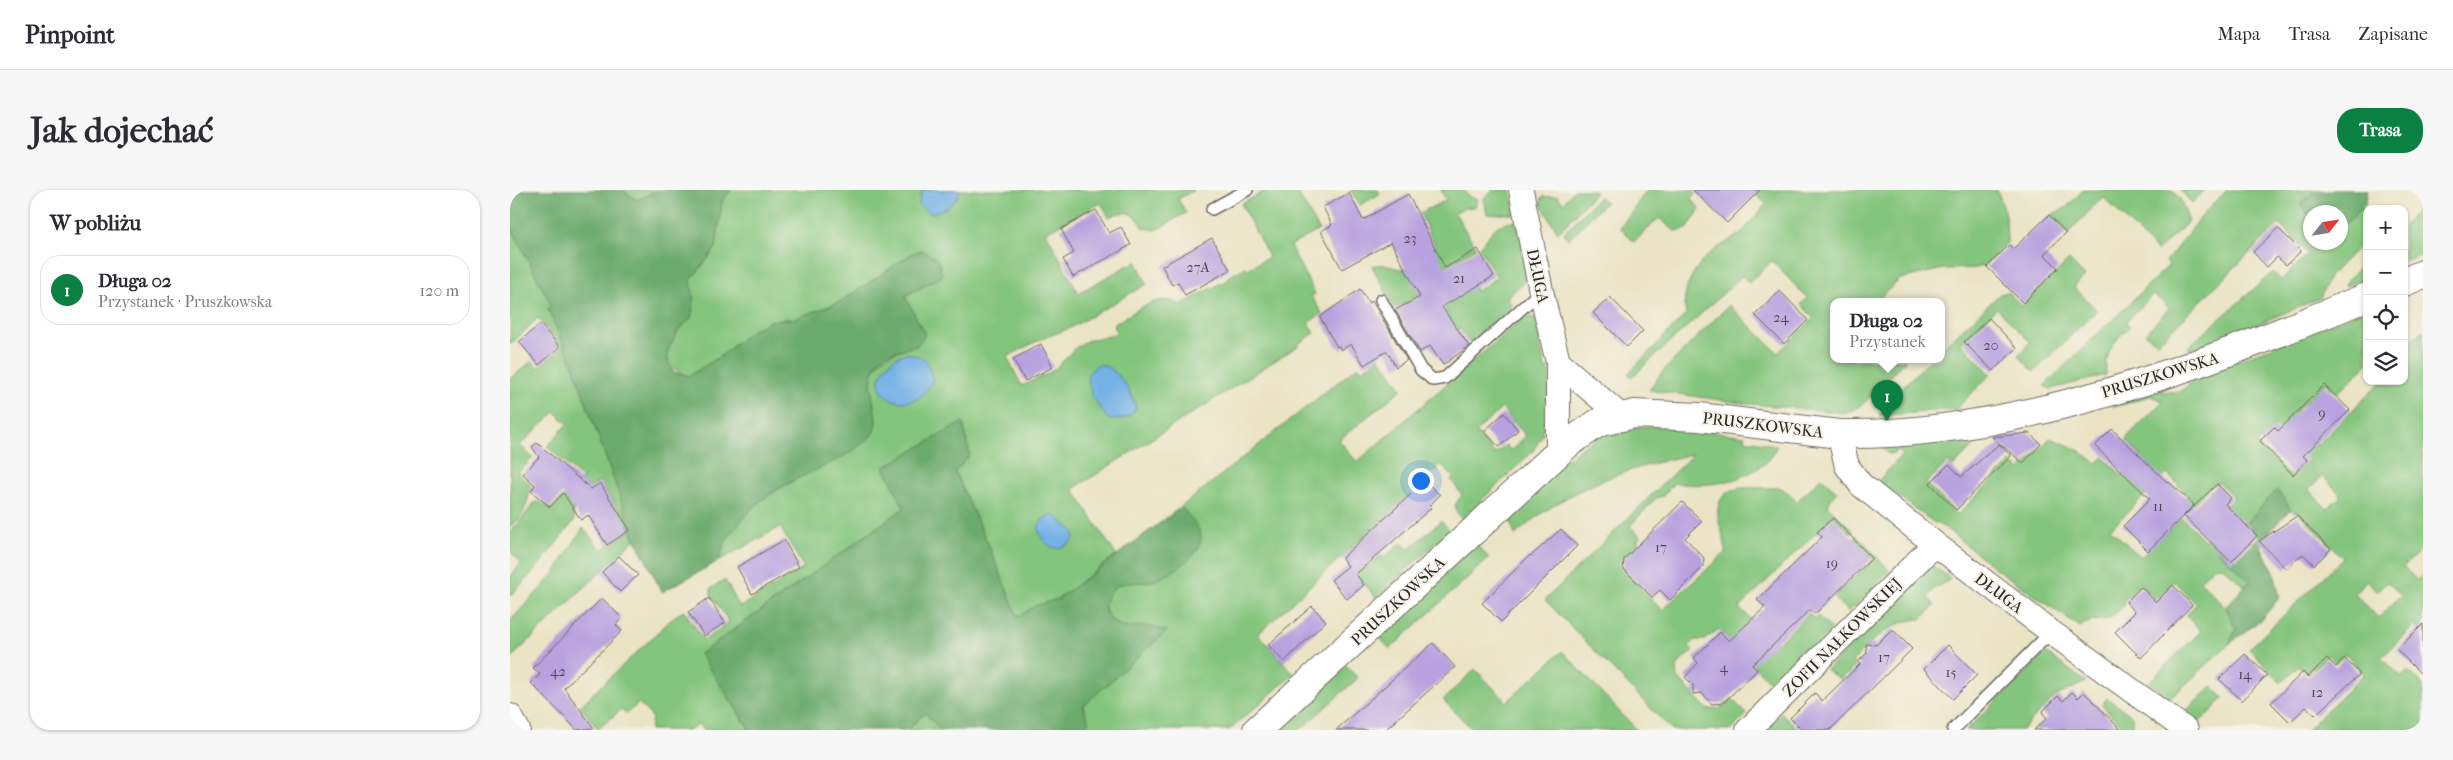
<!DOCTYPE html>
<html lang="pl">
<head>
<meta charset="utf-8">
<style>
  body { margin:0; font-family:"IM FELL French Canon",serif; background:#f7f7f7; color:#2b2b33 }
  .controls { position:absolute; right:15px; top:15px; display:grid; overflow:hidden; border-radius:10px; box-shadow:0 1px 4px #0004 }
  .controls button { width:45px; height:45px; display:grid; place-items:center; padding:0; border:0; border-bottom:1px solid #e1e1e2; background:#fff; color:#2b2b33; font:25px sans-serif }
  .compass { position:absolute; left:1793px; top:15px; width:45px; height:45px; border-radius:50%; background:#fff; box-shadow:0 1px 4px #0004; rotate:60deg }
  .you { position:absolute; left:910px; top:290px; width:18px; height:18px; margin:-12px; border:4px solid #fff; border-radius:50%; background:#1a73e8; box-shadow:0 0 0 8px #1a73e833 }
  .badge { display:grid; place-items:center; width:32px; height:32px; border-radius:50%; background:#0b8043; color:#fff; font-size:16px; font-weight:700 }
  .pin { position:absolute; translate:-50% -41px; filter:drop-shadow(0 1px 2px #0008) }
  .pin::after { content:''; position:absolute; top:26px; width:18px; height:15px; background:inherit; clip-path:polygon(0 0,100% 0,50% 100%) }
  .popup { position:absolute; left:1320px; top:108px; width:115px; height:65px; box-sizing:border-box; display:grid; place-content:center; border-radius:10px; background:#fff; filter:drop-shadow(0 1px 4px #0005); font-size:16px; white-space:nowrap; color:#7c7c81 }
  .popup b { font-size:19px; color:#2b2b33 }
  .popup::after { content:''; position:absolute; left:50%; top:100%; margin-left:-10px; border:10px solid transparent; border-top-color:#fff }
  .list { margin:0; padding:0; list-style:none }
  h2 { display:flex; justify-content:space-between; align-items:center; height:65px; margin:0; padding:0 20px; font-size:21px }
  h2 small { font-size:16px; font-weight:400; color:#7c7c81 }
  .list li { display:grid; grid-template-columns:32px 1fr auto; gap:15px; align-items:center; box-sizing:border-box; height:70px; margin:0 10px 10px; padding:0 10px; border:1px solid #e1e1e2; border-radius:20px }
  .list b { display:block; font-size:19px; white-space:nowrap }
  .list p { margin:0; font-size:16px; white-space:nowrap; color:#7c7c81 }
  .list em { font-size:16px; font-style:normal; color:#7c7c81 }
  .icon { flex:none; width:28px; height:28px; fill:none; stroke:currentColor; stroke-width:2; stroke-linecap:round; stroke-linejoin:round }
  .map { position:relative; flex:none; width:1913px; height:540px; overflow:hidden; border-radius:20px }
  header { display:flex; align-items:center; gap:30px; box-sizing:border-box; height:70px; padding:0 25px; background:#fff; border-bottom:1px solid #e1e1e2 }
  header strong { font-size:24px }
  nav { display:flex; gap:28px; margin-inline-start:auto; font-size:18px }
  .intro { display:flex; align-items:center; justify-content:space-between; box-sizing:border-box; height:120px; padding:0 30px }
  h1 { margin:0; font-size:35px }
  .button { padding:12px 22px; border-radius:20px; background:#0b8043; color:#fff; font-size:18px; font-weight:700 }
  main { display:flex; gap:30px; padding:0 30px }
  aside { flex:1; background:#fff; border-radius:20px; box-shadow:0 1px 4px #0004 }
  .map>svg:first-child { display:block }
  .green { fill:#84c57d; stroke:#587854; fill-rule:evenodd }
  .forest { fill:#6baa6c; stroke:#4b6a4c }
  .water { fill:#73b1e6; stroke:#4f6e88 }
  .building { fill:#b7a1df }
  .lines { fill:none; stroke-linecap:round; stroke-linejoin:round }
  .lane-casing { stroke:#6e6b61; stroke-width:14 }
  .street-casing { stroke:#6e6b61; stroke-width:26 }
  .secondary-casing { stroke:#6e6b61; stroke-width:30 }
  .lane { stroke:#fff; stroke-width:11 }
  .street { stroke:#fff; stroke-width:24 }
  .secondary { stroke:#fff; stroke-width:28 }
  .labels { text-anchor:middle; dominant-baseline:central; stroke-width:4; stroke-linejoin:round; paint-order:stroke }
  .number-label { font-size:14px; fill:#4e4858 }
  .street-label { font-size:16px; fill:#2b2b2b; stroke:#f7f3e8 }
</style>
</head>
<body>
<header>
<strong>Pinpoint</strong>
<nav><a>Mapa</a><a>Trasa</a><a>Zapisane</a></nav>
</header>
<div class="intro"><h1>Jak dojechać</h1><a class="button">Trasa</a></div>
<main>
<aside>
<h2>W pobliżu<small></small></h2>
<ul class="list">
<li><span class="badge">1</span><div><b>Długa 02</b><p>Przystanek · Pruszkowska</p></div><em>120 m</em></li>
</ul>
</aside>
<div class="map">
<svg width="1913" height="540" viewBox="0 0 1913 540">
  <rect width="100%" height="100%" fill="#f7f3e8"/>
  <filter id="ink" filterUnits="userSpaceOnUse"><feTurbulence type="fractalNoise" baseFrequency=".02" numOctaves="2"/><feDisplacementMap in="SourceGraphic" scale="10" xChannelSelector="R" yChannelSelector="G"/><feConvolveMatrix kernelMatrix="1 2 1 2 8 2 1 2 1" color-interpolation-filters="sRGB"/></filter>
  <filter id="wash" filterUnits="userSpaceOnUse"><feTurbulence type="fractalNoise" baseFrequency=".0096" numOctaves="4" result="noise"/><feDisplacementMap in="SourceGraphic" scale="20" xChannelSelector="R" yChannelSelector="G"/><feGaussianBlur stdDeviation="1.12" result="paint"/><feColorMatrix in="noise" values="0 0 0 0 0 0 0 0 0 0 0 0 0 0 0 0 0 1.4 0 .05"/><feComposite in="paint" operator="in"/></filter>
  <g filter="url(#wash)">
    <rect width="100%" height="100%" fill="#eae3c4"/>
    <path class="green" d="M112,0H143L142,3L127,10Z
      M221,0H684L668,9L676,23L646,40L634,38C624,22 616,19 599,27L591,13L536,42L568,103L626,71L637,94L560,138L529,150L497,167L512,196C523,190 538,185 547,177C556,169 562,159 573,153C584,146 593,150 606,143L604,134C624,123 648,101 670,115L719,89L718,87L736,77L738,79L759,67L731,14L757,0H786L809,40L780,56L805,104L801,106L812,123L798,133L805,143L788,154V156L563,299L606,365L548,409L525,416L508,427L478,354L445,282L190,464L240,540H195L188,534L181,540H140L142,527L129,513L116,524L112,519L88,539L70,516L165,426L174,421L194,450L219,432L201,405V398L215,390L230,417L294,378L270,337L209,371C221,312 289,291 334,264C342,260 357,252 361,244C367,234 365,226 363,215C356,175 369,164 407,156L394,106L403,63L330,112L287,128L260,131L240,142L212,165L179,186C141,174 161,147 181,128V90L206,58L212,11Z
      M840,0H868L870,4L850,15Z
      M931,0H954L959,7L968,9L965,17L955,18L945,23L966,58L912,90L910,104L899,112L884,118L862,76C878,71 884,81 897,79C907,77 917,62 926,57L910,23L936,10Z
      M983,0H1001L1005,24H977L974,8Z
      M1065,0H1084L1086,2L1048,43L1031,14L1032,7L1048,6L1053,13Z
      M1137,0H1189L1181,8L1190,19L1177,39L1165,41L1149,28L1124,52L1110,38Z
      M1243,0H1487L1496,25L1497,53L1476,74L1466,78L1433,79L1390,89L1365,112H1323V170H1396L1353,214L1337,223L1232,213L1139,200L1153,181L1219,115L1268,163L1303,128L1291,114L1297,108L1262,71L1239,93L1232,86L1122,187L1118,184L1176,124C1170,101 1184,77 1201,63C1211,54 1223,50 1233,41C1241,33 1248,23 1256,14Z
      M1573,0H1662L1670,9L1678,29L1676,34L1647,61L1593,7L1558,43L1541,25L1556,18Z
      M1670,0H1695L1682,13Z
      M1717,0H1804L1790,14L1800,26V52H1830L1831,39L1852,17L1857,22V48L1819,87L1810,108L1724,144L1679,160V156L1763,82L1771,90L1798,64L1769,34L1648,153L1635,144L1659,118L1643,104L1616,132L1620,136C1604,152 1595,161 1596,185L1541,199L1534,196L1659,75L1656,71L1697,20Z
      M1090,6L1096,12L1059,49L1054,43Z
      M1913,12V64L1894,71V36Z
      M1007,31L1018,89L997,107L1002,116L962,156L949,138L944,141L933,112L962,93L967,101L987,87L969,57C986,40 980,35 1007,31Z
      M0,35L42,115L38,119L61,170L125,349L0,469V431L44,384L73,338L92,360L121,340L90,291L63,310L64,331L25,380L0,406V387L11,374L0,361V344L24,313L31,312L41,319L72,288L37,257L57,234L45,222L10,255L23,268L8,283L21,296C17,313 15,327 0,337V189L22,171L28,178L52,157L28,128L0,155Z
      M1559,70L1575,86L1564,97L1587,120L1524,182L1508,165L1520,152L1487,118L1451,153L1481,184L1446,219L1369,226L1378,211L1420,170H1431V159L1490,104L1498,102L1512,116Z
      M1857,70V87L1835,96L1838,89Z
      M1857,119V174L1827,204L1815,193L1781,226L1808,254L1872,191H1894V157L1913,140V358L1893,377L1907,390L1913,385V443L1904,436L1871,468L1892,487L1898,481L1913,495V540H1797L1854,484L1836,464L1826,473L1818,465L1798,484L1789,476L1771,493L1739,459L1833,368L1789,323L1780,320L1778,314L1767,301L1708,361L1740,391L1735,397L1712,376L1703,377L1690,391C1705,406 1720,418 1726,440L1719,454L1662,507L1658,508L1639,492L1691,441L1676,426L1686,414L1664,391L1646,410L1630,394L1613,412L1615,415C1609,420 1602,428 1594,430C1584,431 1579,430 1570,437L1485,378L1434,337L1423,332L1368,291L1393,264L1387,260L1384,263L1378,264L1372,258L1388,253L1473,246L1443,277L1438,272L1416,293L1447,325L1501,272L1510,280L1540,248L1565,258L1587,273L1593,267L1613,286L1632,267L1615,249L1653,211L1640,206L1604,217L1603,213C1615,209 1628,204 1641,202C1659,198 1670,210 1684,188ZM1766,236L1799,270L1781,287L1747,254ZM1657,284L1678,305L1656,327L1663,333L1702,295L1709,292L1724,308L1708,323L1715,330L1695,350L1672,328L1631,367L1600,339ZM1812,286L1831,305L1817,319L1799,300ZM1857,390L1867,401L1877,392L1891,405L1868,428L1845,403Z
      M1014,127H1025L1035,178H1039V232H1034L1032,245L1023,261L952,329L946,321L945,315L952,305L941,290L943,287L931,275L748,444L784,484L719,540H571L579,531L572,516L656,441C641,435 621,441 608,434C591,426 590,404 608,395C615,391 623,394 630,392C646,389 682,373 688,357C689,353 689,347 690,342L671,317L848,176L852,180L869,167L892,199L829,250L847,272ZM992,218L1016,246L1001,260L996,255L985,264L966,242Z
      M1157,236L1235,246V250L1267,255C1253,292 1198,298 1164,293L1153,306L1146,308L1120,336L1131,347L1127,350L1129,353L1107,374L1152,420L1215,363C1217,346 1204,331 1209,314C1216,293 1244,298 1261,298C1264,298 1269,297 1272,299C1277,301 1283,307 1287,311L1311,288L1327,301L1317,315L1344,342L1341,344L1323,326L1229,418L1268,453L1299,423L1305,430L1308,426L1322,440L1264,497L1209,439L1195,450H1184L1179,456L1183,461C1174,469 1164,473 1167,487L1198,520L1211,518L1222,509L1237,524L1221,540H1162L1035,410L1183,264C1115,279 1058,297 1005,345L998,325C1030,296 1070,246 1115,238C1128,236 1144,237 1157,236Z
      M931,331L940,340L866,408L843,381L853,373L857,377L872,364L875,367L891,353L899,359Z
      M1347,345L1380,381L1339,422L1324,407L1364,369L1344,348Z
      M966,354L979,368L880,459L868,446Z
      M1422,375L1441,389L1425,398L1418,407L1425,416L1411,429C1380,430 1362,452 1342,472L1345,476L1331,490L1316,480Z
      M1052,461L1127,540H963L933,510L965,479L997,512Z
      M1536,463L1576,492L1546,506L1512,540H1456Z
      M836,475L848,488L790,540H764Z
      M1702,496L1714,508L1690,532L1675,522Z
      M1597,508L1622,526V540H1604L1610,534L1592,515Z
      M415,523L431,540H398Z
      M1272,523L1289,540H1255Z"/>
    <path class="forest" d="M8,0H112L127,10L142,3L143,0H221L212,11L206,58L181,90L184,112L181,128L168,140L157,162L158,173L164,182L179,186L212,165L240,142L260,131L287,128L330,112L403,63L412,60L427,69L433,86L395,106L415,144C407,165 383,154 369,171C349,195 377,230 360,247C333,273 294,282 264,301C250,310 238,322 228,335C216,349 213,352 209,371L152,402L125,349L61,170L38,119L41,115L0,35V17Z
      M1804,0H1858L1855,15L1831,39L1830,22H1800V26L1790,14Z
      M453,232L460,265L445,282L478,354L508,427L525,416L548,409L671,317C677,324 686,333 690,342C698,362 659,387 642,391C631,393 619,392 608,395C590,409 589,429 613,436C620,438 627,436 633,436C641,437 649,439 657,441L573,516L579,531L571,540H431L415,523L397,540H240L190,464L394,318L374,277Z
      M1767,300L1778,314L1780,320L1757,344L1751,357L1764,382L1770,407L1751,430L1719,454L1726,440L1716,416L1740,391L1708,361L1712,357L1726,370L1749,347L1736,333Z"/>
    <path class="water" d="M414,0H450C446,14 434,21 420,23L409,15L410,6Z
      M398,163L415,169L423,189C408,231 350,208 376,177C382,169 388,165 398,163Z
      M587,175C604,172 624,204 626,219C618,229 610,231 598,229L583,208L577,185Z
      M539,325L546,326L564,343V349C548,366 533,357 528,338L533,329Z"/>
    <g id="blocks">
      <path class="building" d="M1183,0H1250L1217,33Z
        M839,3L853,30L898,4L935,78L968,59L984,86L932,117L959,156L933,175L920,156L910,162L885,120L910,107L881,52L832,79L811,41L822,35L813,17Z
        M586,20L599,43L611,37L621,55L563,87L553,69L564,63L551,39Z
        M1539,25L1556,43L1534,64L1548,78L1513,113L1477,77L1499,55L1503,59Z
        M1768,38L1791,61L1776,75L1767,67L1757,77L1743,62Z
        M702,48L720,80L675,105L668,92L662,95L652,76Z
        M850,99L859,113L862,111L897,170L886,177L877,161L854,175L841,154L831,160L829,156L827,157L810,127Z
        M1270,101L1298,130L1274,154L1245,125Z
        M1100,107L1133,141L1117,157L1083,123Z
        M1479,128L1507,158L1483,181L1454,152Z
        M30,134L50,157L29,175L9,152Z
        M531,154L543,177L515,191L503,169Z
        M1814,195L1840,220L1793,266L1797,270L1783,285L1750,251L1764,237L1768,241Z
        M994,223L1008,240L989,257L974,241Z
        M1602,239L1657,292L1658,291L1684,315L1638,361L1613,336L1640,309L1585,256Z
        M1519,243L1531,254L1513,273L1482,247Z
        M27,253L81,299L90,293L120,340L97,355L78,325L71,330L53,303L40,317L21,301L25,295L13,284L29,267L22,257Z
        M1489,254L1501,266L1446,320L1420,293L1439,274L1451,287Z
        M915,291L930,305L919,316L921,318L846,384L854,395L837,409L821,390L838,376L832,368Z
        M1707,294L1721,308L1715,314L1747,346L1721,372L1674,326Z
        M1172,312L1192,331L1175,348L1194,368L1193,377L1160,410L1150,400L1142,407L1113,378L1114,369Z
        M1787,326L1821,359L1804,375L1793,364L1776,379L1749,351Z
        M1323,328L1362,368L1305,424L1300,420L1242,475L1247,480L1213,513L1202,514L1192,503L1183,504V495L1175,487L1188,473L1184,468L1210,442L1219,451L1255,417L1247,410L1312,347L1307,342Z
        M1051,339L1067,356L991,432L972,413L1020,365L1021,366Z
        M274,350L289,377L242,404L227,377Z
        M109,366L128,385L110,402L92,382Z
        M1663,395L1682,415L1631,468L1605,442L1625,422L1616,412L1631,397L1646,412Z
        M92,408L112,428L106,435L112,441L54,498L84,538L67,540L21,493L30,484L23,478Z
        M199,408L215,433L194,446L178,422Z
        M802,416L816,431L774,472L758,455Z
        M1913,434V486L1887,460Z
        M1382,439L1402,459L1320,540H1292L1280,528L1305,503L1312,511L1350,474L1348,472L1357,463L1356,454L1366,455Z
        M923,453L945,477L875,540H826Z
        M1438,455L1467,485L1443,509L1414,479Z
        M1735,464L1757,485L1732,511L1709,489Z
        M1817,468L1826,477L1834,468L1850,484L1805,525L1796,517L1780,532L1761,513L1793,482L1798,487Z
        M1562,502L1568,508L1574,502L1611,540H1524L1537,528L1532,522L1548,506L1553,511Z"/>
    </g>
  </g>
  <g filter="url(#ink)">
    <use href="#blocks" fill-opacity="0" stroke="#6e6b61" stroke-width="1"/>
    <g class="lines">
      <g class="lane-casing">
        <path id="lane" d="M702,19L737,0
          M871,110L911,180L923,190L935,188L1031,101
          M1443,540L1541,442"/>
      </g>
      <g class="street-casing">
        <path id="street" d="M1011,0L1031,101L1048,172V262
          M1048,172L1111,226
          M1329,244L1337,276L1351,295L1425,354L1541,442L1676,540
          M0,526L8,540
          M1238,540L1425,354"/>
      </g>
      <g class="secondary-casing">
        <path id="secondary" d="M1894,92L1913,84
          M747,540L1059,253L1088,233L1124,224L1189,227L1329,244C1509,247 1693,175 1857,107"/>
      </g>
      <use href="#lane" class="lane"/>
      <use href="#street" class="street"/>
      <use href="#secondary" class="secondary"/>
    </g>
  </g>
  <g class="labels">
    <g class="number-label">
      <text x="900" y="48">23</text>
      <text x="688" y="77">27A</text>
      <text x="949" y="88">21</text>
      <text x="1271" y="127">24</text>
      <text x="1481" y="155">20</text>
      <text x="1812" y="223">9</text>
      <text x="1648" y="316">11</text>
      <text x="1151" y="357">17</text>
      <text x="1322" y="373">19</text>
      <text x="1374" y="467">17</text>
      <text x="1214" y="477">4</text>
      <text x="48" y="481">42</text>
      <text x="1441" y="482">15</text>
      <text x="1735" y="484">14</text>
      <text x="1807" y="502">12</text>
    </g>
    <g class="street-label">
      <text transform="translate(1028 86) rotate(78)">DŁUGA</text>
      <text transform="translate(1650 185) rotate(-17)">PRUSZKOWSKA</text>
      <text transform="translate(1253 235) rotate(7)">PRUSZKOWSKA</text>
      <text transform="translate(1489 403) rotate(37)">DŁUGA</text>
      <text transform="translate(888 411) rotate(-43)">PRUSZKOWSKA</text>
      <text transform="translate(1332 447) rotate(-45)">ZOFII NAŁKOWSKIEJ</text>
    </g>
  </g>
</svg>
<div class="controls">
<button>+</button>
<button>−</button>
<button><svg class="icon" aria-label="locate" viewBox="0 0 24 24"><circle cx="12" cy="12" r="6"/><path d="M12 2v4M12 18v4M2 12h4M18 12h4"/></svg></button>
<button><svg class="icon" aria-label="layers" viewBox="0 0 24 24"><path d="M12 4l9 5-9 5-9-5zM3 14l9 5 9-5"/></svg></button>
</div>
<svg class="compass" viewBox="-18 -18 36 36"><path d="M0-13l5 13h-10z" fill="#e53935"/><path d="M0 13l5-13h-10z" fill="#7c7c81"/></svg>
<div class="you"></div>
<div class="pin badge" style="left:1377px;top:231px">1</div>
<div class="popup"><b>Długa 02</b>Przystanek</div>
</div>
</main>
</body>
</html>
